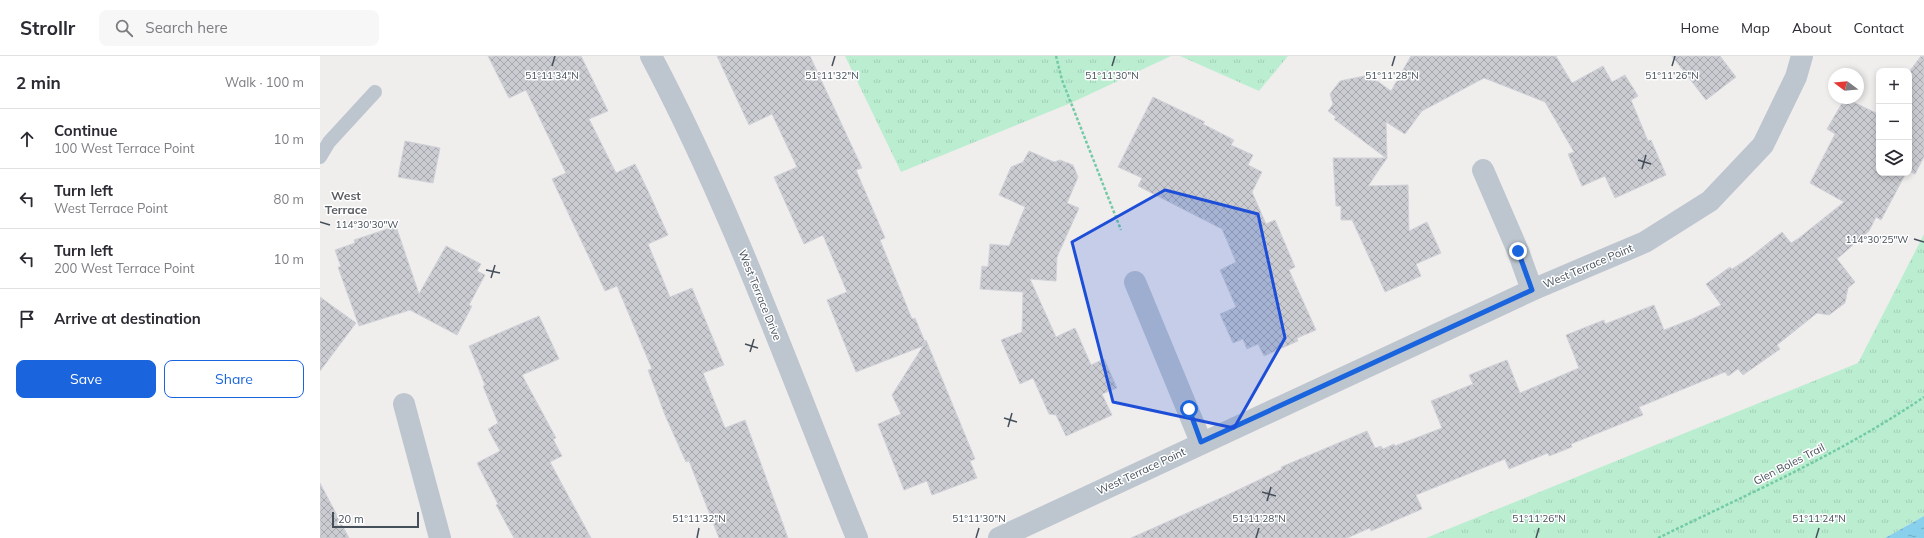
<!DOCTYPE html>
<html lang="en">
<head>
<meta charset="utf-8">
<style>
  body { margin:0; font-family:Mulish,sans-serif; background:#f7f7f7; color:#2b2b33 }
  .controls { position:absolute; right:12px; top:12px; display:grid; overflow:hidden; border-radius:8px; box-shadow:0 2px 6px #0003 }
  .controls button { width:36px; height:36px; display:grid; place-items:center; padding:0; border:0; border-bottom:1px solid #e1e1e2; background:#fff; color:#2b2b33; font:20px sans-serif }
  .compass { position:absolute; left:1508px; top:12px; width:36px; height:36px; border-radius:50%; background:#fff; box-shadow:0 2px 6px #0003; rotate:286deg }
  .scale { position:absolute; left:12px; bottom:10px; width:87px; box-sizing:border-box; padding-left:4px; border:2px solid #454f5a; border-top:0; font-size:11px; line-height:14px; white-space:nowrap; color:#454f5a; -webkit-text-stroke:3px #fff; paint-order:stroke }
  .stop { position:absolute; width:12px; height:12px; margin:-9px; border:3px solid #1a64dd; border-radius:50%; background:#fff }
  .stop.end { background:#1a64dd; border-color:#fff; box-shadow:0 1px 4px #0008 }
  .list { margin:0; padding:0; list-style:none }
  h2 { display:flex; justify-content:space-between; align-items:center; height:52px; margin:0; padding:0 16px; font-size:17px }
  h2 small { font-size:13px; font-weight:400; color:#7c7c81 }
  .list li { display:grid; grid-template-columns:26px 1fr auto; gap:12px; align-items:center; box-sizing:border-box; height:60px; padding:0 16px; border-top:1px solid #e1e1e2 }
  .list b { display:block; font-size:15px; white-space:nowrap }
  .list p { margin:0; font-size:13px; white-space:nowrap; color:#7c7c81 }
  .list em { font-size:13px; font-style:normal; color:#7c7c81 }
  .actions { display:flex; gap:8px; padding:12px 16px }
  .actions a { flex:1; padding:9px 0; border:1px solid #1a64dd; border-radius:8px; text-align:center; font-size:14px; color:#1a64dd }
  .actions .main { background:#1a64dd; color:#fff }
  .icon { flex:none; width:22px; height:22px; fill:none; stroke:currentColor; stroke-width:2; stroke-linecap:round; stroke-linejoin:round }
  .map { position:relative; flex:none; width:1604px; height:482px; overflow:hidden }
  header { display:flex; align-items:center; gap:24px; box-sizing:border-box; height:56px; padding:0 20px; background:#fff; border-bottom:1px solid #e1e1e2 }
  header strong { font-size:19px }
  nav { display:flex; gap:22px; margin-inline-start:auto; font-size:14px }
  .search { width:280px; height:36px; background:#f7f7f7; display:flex; align-items:center; gap:10px; box-sizing:border-box; padding:0 14px; border-radius:8px; color:#7c7c81; font-size:15px }
  main { display:flex }
  aside { flex:1; background:#fff }
  .map>svg:first-child { display:block }
  .park { fill:url(#park-tufts) }
  .water { fill:url(#water-ripples) }
  .building { fill:url(#building-cross-hatch); stroke:#d1d3d9 }
  .lines { fill:none; stroke-linecap:round; stroke-linejoin:round }
  .path { stroke:#73cba5; stroke-width:2.5; stroke-dasharray:3 2; stroke-linecap:butt }
  .service { stroke:#bdc6cf; stroke-width:14 }
  .minor { stroke:#bdc6cf; stroke-width:22 }
  .route { stroke:#1a64dd; stroke-width:5 }
  .marked { fill:#1d4ed8; fill-opacity:0.2; stroke:#1d4ed8; stroke-width:3; stroke-linejoin:round }
  .ticks { fill:none; stroke:#454f5a; stroke-width:1.5 }
  .labels { text-anchor:middle; dominant-baseline:central; stroke-width:3; stroke-linejoin:round; paint-order:stroke }
  .street-label { font-size:11px; fill:#454f5a; stroke:#fff }
  .neighbourhood-label { font-size:12px; font-weight:bold; fill:#5a5d62; stroke:#fff }
  .ticks-label { font-size:10px; text-anchor:middle; fill:#454f5a; stroke:#fff; stroke-width:3; stroke-linejoin:round; paint-order:stroke }
</style>
</head>
<body>
<header>
<strong>Strollr</strong>
<div class="search"><svg class="icon" aria-label="search" viewBox="0 0 24 24"><circle cx="10" cy="10" r="6"/><path d="M15 15l6 6"/></svg>Search here</div>
<nav><a>Home</a><a>Map</a><a>About</a><a>Contact</a></nav>
</header>
<main>
<aside>
<h2>2 min<small>Walk · 100 m</small></h2>
<ul class="list">
<li><svg class="icon" aria-label="ahead" viewBox="0 0 24 24"><path d="M12 20V5M6 11l6-6 6 6"/></svg><div><b>Continue</b><p>100 West Terrace Point</p></div><em>10 m</em></li>
<li><svg class="icon" aria-label="left" viewBox="0 0 24 24"><path d="M17 20v-9H6M10 6l-5 5 5 5"/></svg><div><b>Turn left</b><p>West Terrace Point</p></div><em>80 m</em></li>
<li><svg class="icon" aria-label="left" viewBox="0 0 24 24"><path d="M17 20v-9H6M10 6l-5 5 5 5"/></svg><div><b>Turn left</b><p>200 West Terrace Point</p></div><em>10 m</em></li>
<li><svg class="icon" aria-label="arrive" viewBox="0 0 24 24"><path d="M6 21V4h12l-3 4 3 4H6"/></svg><div><b>Arrive at destination</b></div></li>
</ul>
<div class="actions"><a class="main">Save</a><a>Share</a></div>
</aside>
<div class="map">
<svg width="1604" height="482" viewBox="0 0 1604 482">
  <defs>
    <pattern id="park-tufts" width="24" height="20" patternUnits="userSpaceOnUse"><rect width="24" height="20" fill="#bbeed1"/><path d="M3 7l-1-3M5 7V3M7 7l1-3M15 17l-1-3M17 17v-4M19 17l1-3" fill="none" stroke="#a2ceb6"/></pattern>
    <pattern id="water-ripples" width="26" height="14" patternUnits="userSpaceOnUse"><rect width="26" height="14" fill="#88d0eb"/><path d="M2 4q2-2 4 0t4 0M15 11q2-2 4 0t4 0" fill="none" stroke="#71abc1"/></pattern>
    <pattern id="building-cross-hatch" width="8" height="8" patternUnits="userSpaceOnUse"><rect width="8" height="8" fill="#caccd2"/><path d="M0 0l8 8M0 8l8-8" fill="none" stroke="#a6a8ad"/></pattern>
  </defs>
  <rect width="100%" height="100%" fill="#f0eded"/>
  <path class="park" d="M525,0H851L751,47L581,116Z
    M860,0H968L939,35Z
    M1604,178V460L1565,482H1106L1538,307Z"/>
  <path class="water" d="M1604,460V482H1565Z"/>
  <path class="building" d="M168,0H261L288,55L269,63L296,117L315,108L329,137L348,179L328,188L350,241L372,232L404,309L383,317L405,372L425,364L468,482H399L369,405L366,406L345,359L328,314L332,313L297,230L285,235L232,123L246,117L206,34L189,42Z
    M397,0H490L542,112L536,114L565,182L560,184L592,263L595,262L605,286L606,284L655,403L650,405L657,422L612,439L607,425L584,434L558,368L581,358L572,339L603,290L536,316L507,244L527,236L503,179L484,188L454,121L477,111L452,58L429,69Z
    M1091,0H1236L1252,27L1283,10L1292,26L1305,19L1318,40L1311,44L1328,85L1331,84L1346,119L1295,142L1285,120L1262,130L1248,98L1254,96L1225,46L1164,22L1102,55L1085,78L1066,66L1067,102L1048,130L1088,129L1089,175L1107,166L1121,197L1096,208L1101,220L1065,236L1032,164H1021V150H1016L1013,102H1066L1014,63L1016,61L1008,55L1013,48L1010,38L1020,25L1049,19L1071,35Z
    M1352,0H1400L1416,21L1386,44Z
    M1601,0H1604V101L1595,118L1589,115V16Z
    M833,41L885,66L883,68L914,84L911,89L933,99L928,109L942,116L932,136L946,168L955,164L975,211L969,214L996,274L977,282L978,285L944,300L938,288L927,293L923,283L913,287L900,258L916,251L900,214L916,206L902,173L818,130L822,122L798,111Z
    M1525,42L1558,58L1559,57V117H1586L1561,164L1556,161L1549,175L1517,203L1535,226L1528,232L1525,247L1509,259L1497,257L1457,289L1460,293L1423,319L1418,313L1408,320L1405,316L1319,351L1323,359L1251,388L1252,391L1229,400L1228,397L1189,413L1185,403L1096,439L1102,453L1051,475L1050,472L1027,482H811L903,441L962,413L961,411L1047,375L1055,392L1061,390L1063,393L1074,388L1075,390L1122,372L1111,345L1153,328L1149,319L1174,309L1187,304L1200,337L1259,312L1246,279L1284,264L1285,268L1334,249L1344,274L1372,263L1401,249L1386,228L1410,211L1412,213L1429,202L1462,176L1471,187L1479,182L1524,146L1490,127L1515,78L1507,73Z
    M85,85L120,92L113,127L78,121Z
    M709,95L734,106L740,104L753,109L758,121L747,147L759,152L737,201L736,225L710,223L736,281L755,272L771,309L784,303L797,332L782,338L792,359L746,380L736,359L729,358L713,322L700,328L681,284L702,276L703,236L660,233L662,210L668,211L670,188L689,190L705,151L679,139L691,111L703,106Z
    M76,170L99,238L126,190L161,208L157,215L165,219L149,249L152,250L137,279L90,254L39,270L18,211H21L15,194L35,187L34,184Z
    M0,241L36,267L0,315Z
    M219,260L239,303L202,319L236,382L233,383L242,400L230,406L271,482H194L176,449L178,448L157,407L180,395L168,373L178,367L163,330L165,329L149,290Z
    M0,427L29,482H0Z"/>
  <g class="lines">
    <path class="path" d="M736,0L742,24L801,174
      M1338,482C1428,438 1522,397 1604,341"/>
    <path class="service" d="M0,101L9,86L55,36"/>
    <path class="minor" d="M331,0C413,155 471,320 537,482
      M1163,114L1198,195L1212,234
      M815,226L881,386
      M84,348L120,482
      M679,482L1212,234L1325,186L1390,145L1443,89L1476,21L1482,0"/>
  </g>
  <g class="lines">
    <path class="route" d="M869,353L881,386L1212,234L1198,195"/>
  </g>
  <path class="marked" d="M845,134L938,158L965,282L914,372L793,346L752,186Z"/>
  <path class="ticks" d="M232,10L235,0M512,10L515,0M792,10L795,0M1072,10L1075,0M1352,10L1355,0M1318,104L1331,108M1322,113L1326,99M0,166L10,169M1594,183L1604,186M166,214L180,217M171,222L175,209M425,288L438,292M430,296L434,283M684,362L697,366M688,371L692,357M942,436L956,440M947,445L951,431M377,482L379,472M656,482L659,472M936,482L939,472M1216,482L1219,472M1496,482L1499,472"/>
  <g class="labels">
    <g class="street-label">
      <text transform="translate(1268 210) rotate(-23)">West Terrace Point</text>
      <text transform="translate(440 239) rotate(68)">West Terrace Drive</text>
      <text transform="translate(1469 408) rotate(-27)">Glen Boles Trail</text>
      <text transform="translate(821 415) rotate(-25)">West Terrace Point</text>
    </g>
    <g class="neighbourhood-label">
      <text x="26" y="139">West<tspan x="26" dy="14">Terrace</tspan></text>
    </g>
  </g>
  <g class="ticks-label">
    <text x="232" y="23">51°11'34"N</text>
    <text x="512" y="23">51°11'32"N</text>
    <text x="792" y="23">51°11'30"N</text>
    <text x="1072" y="23">51°11'28"N</text>
    <text x="1352" y="23">51°11'26"N</text>
    <text x="47" y="172">114°30'30"W</text>
    <text x="1557" y="187">114°30'25"W</text>
    <text x="379" y="466">51°11'32"N</text>
    <text x="659" y="466">51°11'30"N</text>
    <text x="939" y="466">51°11'28"N</text>
    <text x="1219" y="466">51°11'26"N</text>
    <text x="1499" y="466">51°11'24"N</text>
  </g>
</svg>
<div class="controls">
<button>+</button>
<button>−</button>
<button><svg class="icon" aria-label="layers" viewBox="0 0 24 24"><path d="M12 4l9 5-9 5-9-5zM3 14l9 5 9-5"/></svg></button>
</div>
<svg class="compass" viewBox="-18 -18 36 36"><path d="M0-13l5 13h-10z" fill="#e53935"/><path d="M0 13l5-13h-10z" fill="#7c7c81"/></svg>
<div class="scale">20 m</div>
<div class="stop" style="left:869px;top:353px"></div>
<div class="stop end" style="left:1198px;top:195px"></div>
</div>
</main>
</body>
</html>
